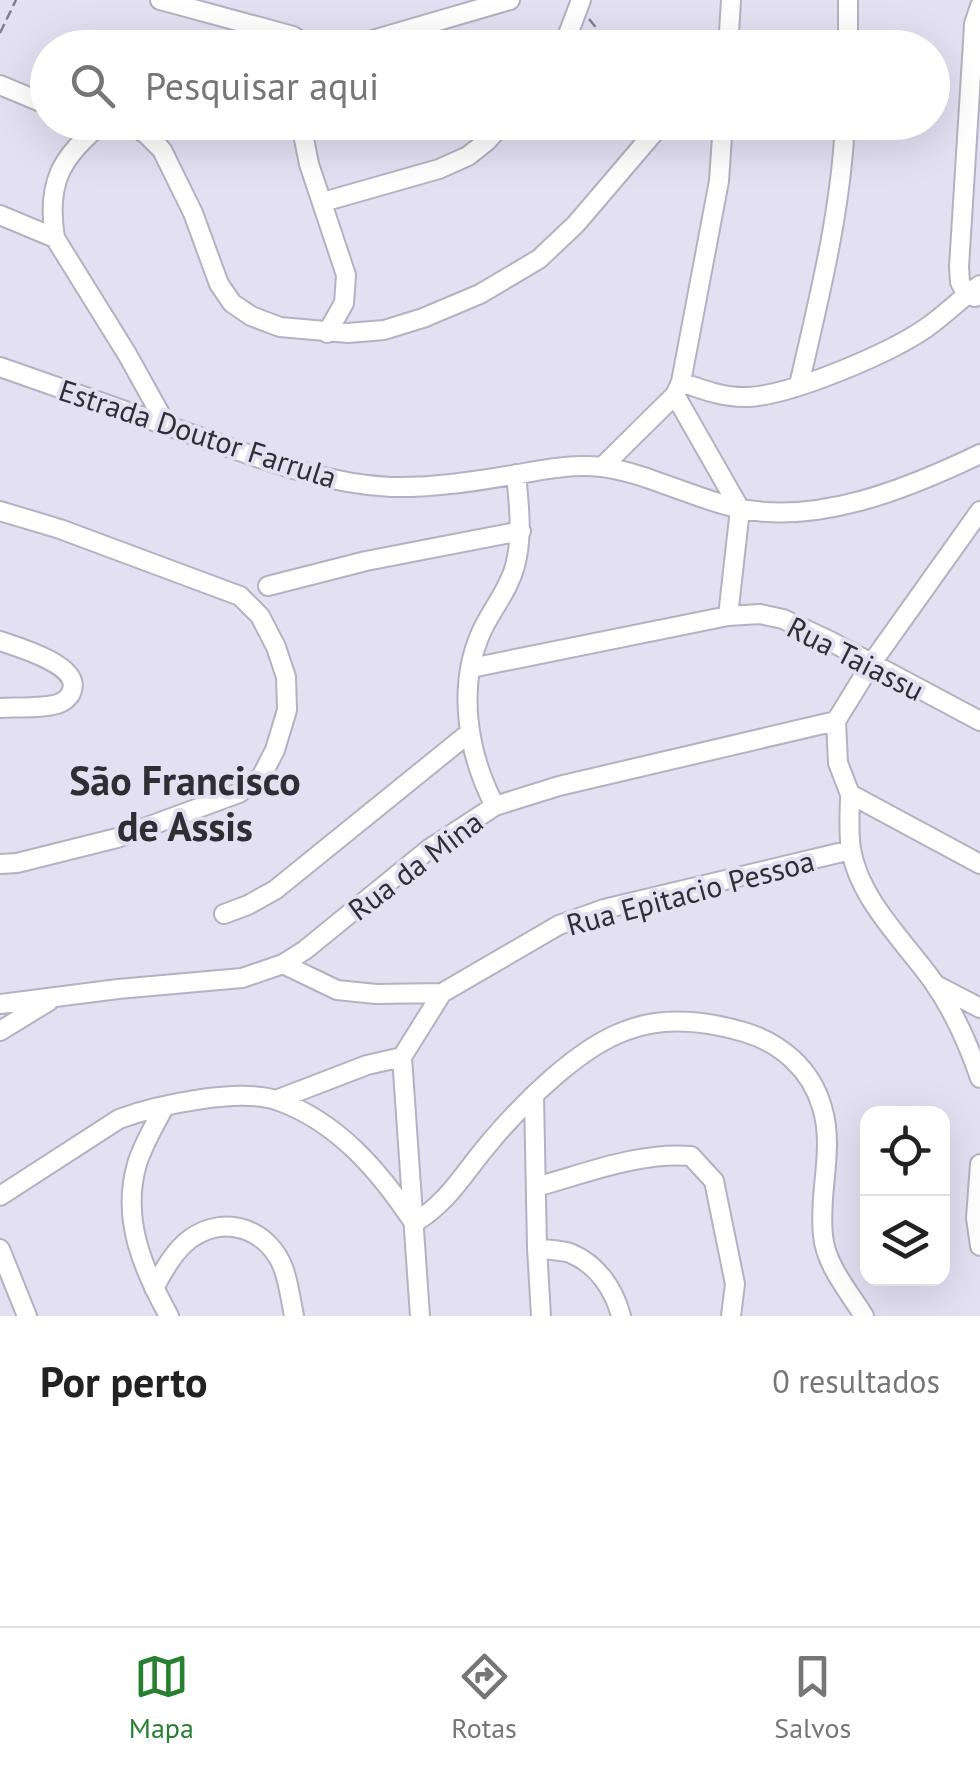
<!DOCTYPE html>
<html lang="pt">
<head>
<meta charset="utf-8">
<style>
  body { margin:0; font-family:"PT Sans",sans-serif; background:#f6f6f6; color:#222 }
  .controls { position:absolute; right:30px; bottom:30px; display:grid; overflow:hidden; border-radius:20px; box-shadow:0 10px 40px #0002 }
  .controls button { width:90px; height:90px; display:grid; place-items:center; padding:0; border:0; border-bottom:2px solid #e0e0e0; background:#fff; color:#222; font:50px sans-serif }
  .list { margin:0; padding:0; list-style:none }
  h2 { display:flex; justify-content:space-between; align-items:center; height:130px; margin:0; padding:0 40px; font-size:42px }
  h2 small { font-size:32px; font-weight:400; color:#767676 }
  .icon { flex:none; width:55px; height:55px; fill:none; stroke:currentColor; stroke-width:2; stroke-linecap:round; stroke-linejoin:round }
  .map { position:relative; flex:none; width:980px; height:1316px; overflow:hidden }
  .search { position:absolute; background:#fff; box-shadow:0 10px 40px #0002; left:30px; right:30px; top:30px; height:110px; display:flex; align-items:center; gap:25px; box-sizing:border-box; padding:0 35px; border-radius:55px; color:#767676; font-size:38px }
  .sheet { height:310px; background:#fff }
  nav { display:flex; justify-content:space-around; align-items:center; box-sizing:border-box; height:140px; border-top:2px solid #e0e0e0; background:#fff; font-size:28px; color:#767676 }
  nav a { display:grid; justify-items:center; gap:5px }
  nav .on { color:#278030 }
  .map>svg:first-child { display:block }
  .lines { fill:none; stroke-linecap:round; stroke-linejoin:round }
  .minor-casing { stroke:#b4b1c2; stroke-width:22 }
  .path { stroke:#817f8b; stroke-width:2.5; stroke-dasharray:10 5; stroke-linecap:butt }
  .minor { stroke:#fff; stroke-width:18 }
  .labels { text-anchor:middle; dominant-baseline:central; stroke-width:8; stroke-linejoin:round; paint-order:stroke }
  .street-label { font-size:30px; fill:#2f2e35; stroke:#e3e0f2 }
  .district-label { font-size:40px; font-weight:bold; fill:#2f2e35; stroke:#e3e0f2 }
</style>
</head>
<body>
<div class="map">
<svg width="980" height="1316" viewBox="0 0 980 1316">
  <rect width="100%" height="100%" fill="#e3e0f2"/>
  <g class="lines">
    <g class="minor-casing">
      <path id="minor" d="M160,0L293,36L312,48
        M345,48L510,0
        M560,48L567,37L581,0
        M728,48L731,0
        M848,48V0
        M0,85L48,105
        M104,122C61,156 46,183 55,238L127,354L167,426
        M128,122L146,134L162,150L193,213L219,284L232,303L251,316L280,327L348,333L384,330L423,318L480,294L539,259L576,224L663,122
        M304,122L303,134L309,164L346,275L344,303L327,333
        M323,202L439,169L468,156L487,141L504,122
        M0,215L55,238
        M975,297L966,294L960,282L959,267L973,42L974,24L980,6
        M0,367C69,391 138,416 208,440C267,461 327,484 391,487C434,488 477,481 519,474C546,469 574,464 602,467C643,472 691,497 733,507C814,527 907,489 980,454
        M681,382C703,390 725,398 748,397C792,395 890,353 926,328C945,315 961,298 980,285
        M799,385C819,298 841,212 845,122
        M675,395L740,509L728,616
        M602,467L675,395L681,382L719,181L723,122
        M0,511L60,529L240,596L260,616L276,647L286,677L287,710L275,750L261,777L239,793L117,838L17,863L0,864
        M268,586L366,561L521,531
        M0,641C18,647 80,665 72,690C71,695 66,700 62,702C50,709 15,707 0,708
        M471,668L728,616L760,614L783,619L830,641L980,721
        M836,721L871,664L980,511
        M836,721L838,763L850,794L980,864
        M850,794C850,812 848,831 851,849C859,899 904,941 932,980C952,1008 969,1046 980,1078
        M495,806C468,755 457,689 480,635C490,611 508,592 515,566C523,536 519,505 516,474
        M224,914L248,905L275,890L469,733
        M283,964L337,990L376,994L442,993
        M936,985L980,1008
        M0,1004L118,989L242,978L283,964L305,950L429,849L495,806L559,786L836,721
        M0,1031L49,1001
        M402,1057L442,993L559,925L604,909L851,850
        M402,1057L420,1316
        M534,1096L537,1248L541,1316
        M276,1100L367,1065L402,1057
        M164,1107C155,1125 143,1144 137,1164C121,1219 143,1269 169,1316
        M980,1164L976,1218L980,1246
        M536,1187C587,1173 638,1152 691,1156L714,1181L735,1284L731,1316
        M0,1196L119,1119C157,1105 241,1087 279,1101C339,1123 380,1172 414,1223C451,1200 464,1172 491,1141C523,1103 578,1048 625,1031C663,1016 706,1021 744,1032C781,1043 811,1069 822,1107C835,1149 818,1193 823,1235C825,1264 849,1292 864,1316
        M537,1248C547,1250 560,1250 570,1253C597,1264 614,1289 621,1316
        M0,1249L27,1316
        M154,1288C164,1270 174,1251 190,1239C226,1213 270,1230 284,1270C289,1285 291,1301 294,1316"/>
    </g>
    <path class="path" d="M589,19L599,31L619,48
      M0,33L16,0"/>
    <use href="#minor" class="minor"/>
  </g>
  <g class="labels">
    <g class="street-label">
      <text transform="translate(198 433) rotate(18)">Estrada Doutor Farrula</text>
      <text transform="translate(856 658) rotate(27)">Rua Taiassu</text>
      <text transform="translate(415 865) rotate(-37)">Rua da Mina</text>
      <text transform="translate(690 892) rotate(-15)">Rua Epitacio Pessoa</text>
    </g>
    <g class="district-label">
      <text x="185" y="780">São Francisco<tspan x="185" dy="46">de Assis</tspan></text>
    </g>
  </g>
</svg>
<div class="controls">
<button><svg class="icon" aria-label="locate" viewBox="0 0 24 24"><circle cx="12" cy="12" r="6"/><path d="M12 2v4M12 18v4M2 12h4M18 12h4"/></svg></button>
<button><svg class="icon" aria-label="layers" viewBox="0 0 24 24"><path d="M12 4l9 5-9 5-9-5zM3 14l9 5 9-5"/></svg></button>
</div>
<div class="search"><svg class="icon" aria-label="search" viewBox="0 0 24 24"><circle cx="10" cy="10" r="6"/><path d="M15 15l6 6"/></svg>Pesquisar aqui</div>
</div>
<section class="sheet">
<h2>Por perto<small>0 resultados</small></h2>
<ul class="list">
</ul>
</section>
<nav>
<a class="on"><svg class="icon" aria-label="map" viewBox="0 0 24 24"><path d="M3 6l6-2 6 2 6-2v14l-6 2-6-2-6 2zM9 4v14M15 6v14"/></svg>Mapa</a>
<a><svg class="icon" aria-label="directions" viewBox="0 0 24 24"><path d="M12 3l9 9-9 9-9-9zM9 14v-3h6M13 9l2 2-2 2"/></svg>Rotas</a>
<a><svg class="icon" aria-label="saved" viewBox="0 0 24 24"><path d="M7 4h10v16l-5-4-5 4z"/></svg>Salvos</a>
</nav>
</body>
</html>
